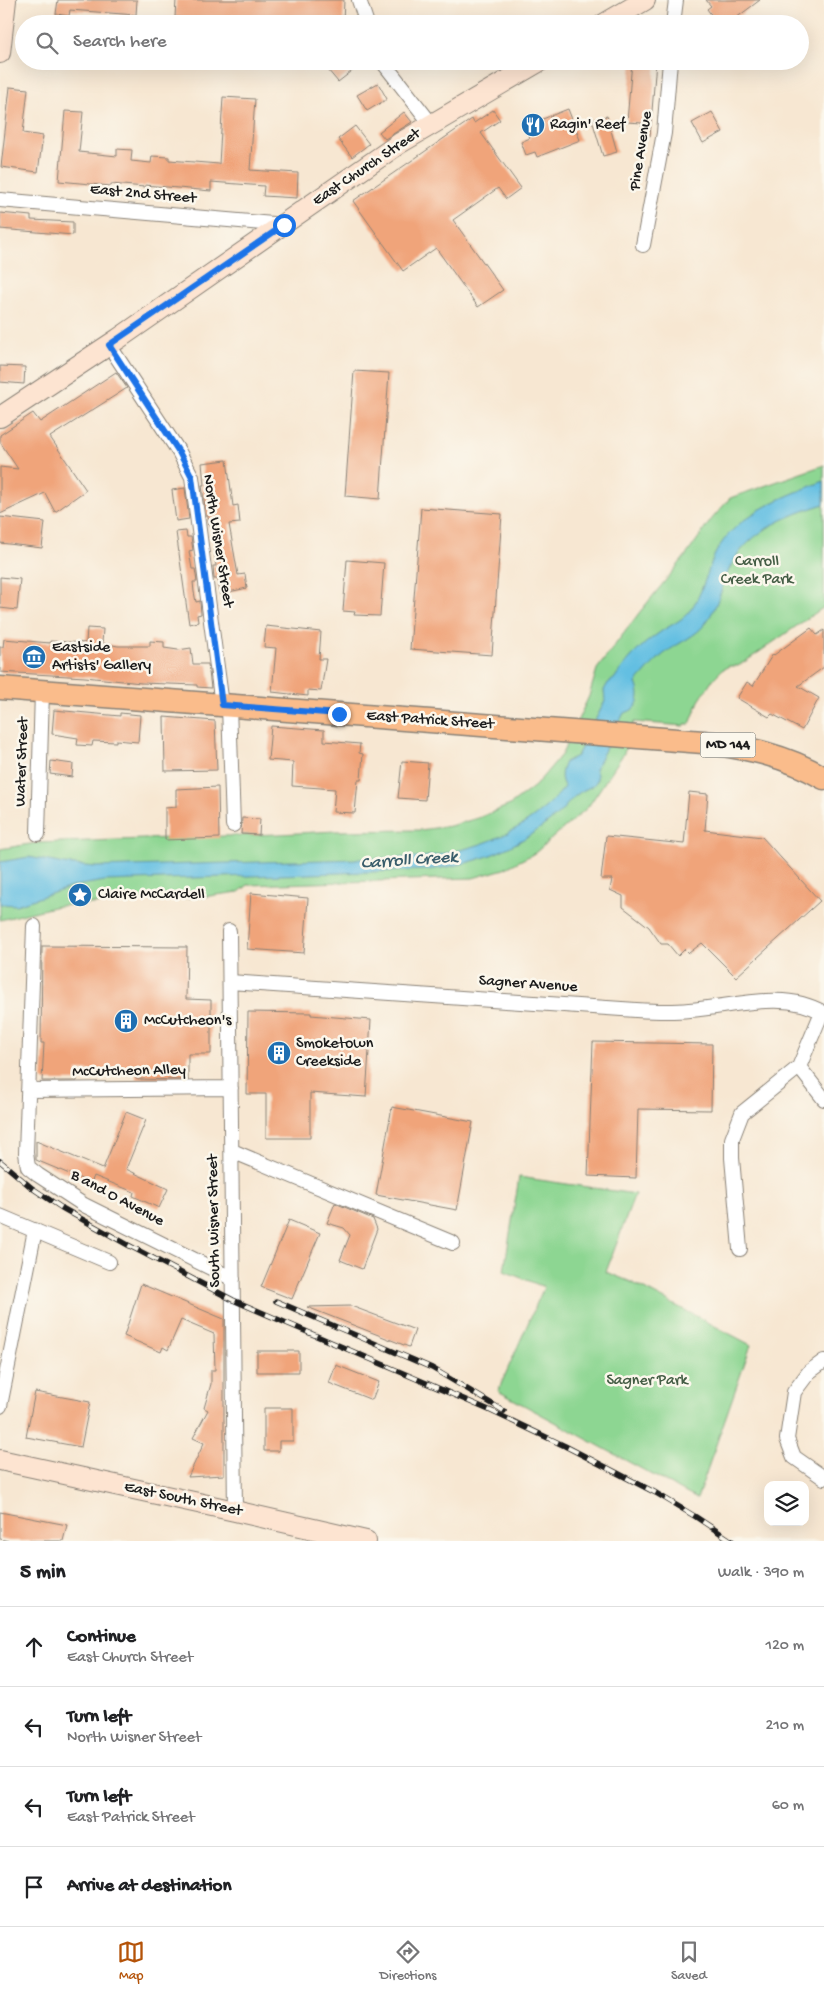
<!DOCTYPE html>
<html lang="en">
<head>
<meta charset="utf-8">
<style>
  body { margin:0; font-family:"Gochi Hand",sans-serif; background:#f6f6f6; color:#202124 }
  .controls { position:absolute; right:15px; bottom:15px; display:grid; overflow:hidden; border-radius:10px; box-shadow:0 5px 20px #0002 }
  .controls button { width:45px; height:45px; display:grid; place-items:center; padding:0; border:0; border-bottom:1px solid #e0e0e0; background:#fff; color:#202124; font:25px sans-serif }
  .stop { position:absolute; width:15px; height:15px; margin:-11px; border:4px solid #1a73e8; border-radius:50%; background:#fff }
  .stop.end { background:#1a73e8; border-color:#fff; box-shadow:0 1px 5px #0008 }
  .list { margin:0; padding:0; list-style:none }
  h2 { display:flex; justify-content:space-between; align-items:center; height:65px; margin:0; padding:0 20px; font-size:21px }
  h2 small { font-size:16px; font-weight:400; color:#757577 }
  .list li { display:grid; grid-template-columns:32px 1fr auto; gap:15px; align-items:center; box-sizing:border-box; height:80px; padding:0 20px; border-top:1px solid #e0e0e0 }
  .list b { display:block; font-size:19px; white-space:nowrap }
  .list p { margin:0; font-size:16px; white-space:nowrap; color:#757577 }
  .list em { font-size:16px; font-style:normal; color:#757577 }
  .icon { flex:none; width:28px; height:28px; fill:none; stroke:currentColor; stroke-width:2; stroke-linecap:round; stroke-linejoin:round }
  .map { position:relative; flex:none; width:824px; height:1541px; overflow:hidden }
  .search { position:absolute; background:#fff; box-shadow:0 5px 20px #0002; left:15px; right:15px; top:15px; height:55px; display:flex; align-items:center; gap:12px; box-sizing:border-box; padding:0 18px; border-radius:28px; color:#757577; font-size:19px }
  .sheet { height:385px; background:#fff }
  nav { display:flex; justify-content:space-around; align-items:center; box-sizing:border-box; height:70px; border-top:1px solid #e0e0e0; background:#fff; font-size:14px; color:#757577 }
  nav a { display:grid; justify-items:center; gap:2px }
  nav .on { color:#b45309 }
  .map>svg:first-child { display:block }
  .green { fill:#8dd692; stroke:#547957 }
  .water { fill:#64bfe2; stroke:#406e7f }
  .building { fill:#f0a47a }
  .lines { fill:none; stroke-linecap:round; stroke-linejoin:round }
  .street-casing { stroke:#8a8277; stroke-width:16 }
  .secondary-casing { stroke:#8a8277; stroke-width:22 }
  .primary-casing { stroke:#8a8277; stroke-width:25 }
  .street { stroke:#fff; stroke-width:14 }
  .secondary { stroke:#fde4d1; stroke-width:20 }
  .primary { stroke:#fabc8b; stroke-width:22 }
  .rail-casing { stroke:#1c1c1c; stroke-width:5.5 }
  .rail { stroke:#fbf7ec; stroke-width:4; stroke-dasharray:11; stroke-linecap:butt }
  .route { stroke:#1a73e8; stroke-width:6 }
  .labels { text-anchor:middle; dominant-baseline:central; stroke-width:5; stroke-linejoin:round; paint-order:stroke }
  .shield { fill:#fbf7ec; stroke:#5f5e5a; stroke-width:1 }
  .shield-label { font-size:15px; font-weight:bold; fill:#1c1c1c }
  .poi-label { font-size:16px; fill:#1c1c1c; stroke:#fbf7ec; text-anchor:start }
  .street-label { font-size:16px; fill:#1c1c1c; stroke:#fbf7ec }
  .park-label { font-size:16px; fill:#445d45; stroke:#fbf7ec }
  .water-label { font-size:18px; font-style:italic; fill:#395d6b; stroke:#fbf7ec }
</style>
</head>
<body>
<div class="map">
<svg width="824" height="1541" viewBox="0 0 824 1541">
  <rect width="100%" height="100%" fill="#fbf7ec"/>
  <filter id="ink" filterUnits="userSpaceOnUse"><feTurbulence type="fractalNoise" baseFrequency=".02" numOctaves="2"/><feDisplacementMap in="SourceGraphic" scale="10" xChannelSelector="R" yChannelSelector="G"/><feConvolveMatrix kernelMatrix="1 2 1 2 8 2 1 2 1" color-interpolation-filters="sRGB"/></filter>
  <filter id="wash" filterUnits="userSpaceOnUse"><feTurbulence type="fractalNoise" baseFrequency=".0096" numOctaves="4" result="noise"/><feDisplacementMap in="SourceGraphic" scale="20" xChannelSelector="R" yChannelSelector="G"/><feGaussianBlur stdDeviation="1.12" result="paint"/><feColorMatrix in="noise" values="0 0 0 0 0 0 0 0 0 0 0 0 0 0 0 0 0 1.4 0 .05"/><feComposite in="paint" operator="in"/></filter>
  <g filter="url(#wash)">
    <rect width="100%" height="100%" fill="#f7e7d2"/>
    <path class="green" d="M824,465V607L752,657L738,666H729L722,670L714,678L699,701L690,724H685L684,726L634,722L624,753L588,807L535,853L504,869L473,878L248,885L239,892L202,897L58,906L0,920V849L36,843L279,834L336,831L420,830L450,826L478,818L510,805L535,786L562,754L589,696L597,669L639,613L687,554L711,520L730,498Z
      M519,1177L635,1194L606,1272L631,1282L751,1345L697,1499L498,1391L544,1287L504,1271Z"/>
    <path class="water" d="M824,481V504C786,516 744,533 728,572C721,590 717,608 705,624C696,636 680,642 668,651C656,659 646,672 636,683C642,696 639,710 624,713L595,769C603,786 587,787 579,793C570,799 564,810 555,817C515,849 478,864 427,870L105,881L75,886L16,905L0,904V862L29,857L64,864L96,867L423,857C480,849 528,832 565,787C559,779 561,771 565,762L577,756L605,701L604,690L608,683L614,679C626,661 641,645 659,633C668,626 680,622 688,613C702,597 706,573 715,554C736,513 784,497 824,481Z"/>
    <g id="blocks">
      <path class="building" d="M58,0H137L136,15L70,10L69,16L56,14Z
        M176,0H344L343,23L316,21L315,24H263L175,17Z
        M706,0H760L728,24H718L707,9L711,6Z
        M339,61H365L338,82L328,70Z
        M632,61H656L650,136L641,135L642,123L627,122Z
        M378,83L387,99L367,111L357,95Z
        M10,87L28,89L23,133L43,136L38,172L1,167Z
        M223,97L255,99L250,170L298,173L297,198L263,196L264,186L211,182V191L145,185V187L111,184V186L59,181L65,111L83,112L79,152L117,156V149L132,150L131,161L151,163L152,156L169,157V160L219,164Z
        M568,109L580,140L537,157L535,152L526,155L521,142L530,138L525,126Z
        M493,110L500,120L481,133L521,188L506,199L498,188L453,220L503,290L478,307L436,248L403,271L353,201L472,119L474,123Z
        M404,112L412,122L385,139L379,132Z
        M712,112L723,132L703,143L692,123Z
        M607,116L617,152L603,156L592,120Z
        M355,126L369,144L352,157L338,139Z
        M0,213L31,216V220L73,222V235L0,229Z
        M0,366L25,367L24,384L0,382Z
        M354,371L389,373L380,499L345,496Z
        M116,372L127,388L50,437L86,490L55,512L45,493L0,514V467L18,469L0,442V435L33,413L40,422Z
        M227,460L233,506L238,505L240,523L229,524L238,575L245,574L247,588L220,594L218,579H214L213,566H216L212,526L209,527L208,516H206L202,485H204L202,463Z
        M185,488L189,519L176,521L172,490Z
        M421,508L502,514L492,655L410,649Z
        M0,517L45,522L42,548L0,543Z
        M186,531L187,537H191L193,550L189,551L192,569H195L197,582H193L194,592L196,602L200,601L201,614L197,615L198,622L189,624L176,532Z
        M347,560L384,563L380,616L354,615L355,612L343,611Z
        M0,577L20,579L17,610L0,608Z
        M266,626L321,632L319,659H326L321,691L308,690V696L272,692L276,648L264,647Z
        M87,628L103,629L102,643L118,646H150V641L164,642V648L178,650L191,648L193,664H208L211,688L197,687V685L141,683L85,677L0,672V647H3L4,639L50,643V641L86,643Z
        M811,628L817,635L824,630V667L798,686L819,698L802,730L772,714L769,717L737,698L747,682L753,686L773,654L774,655Z
        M54,710L120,716V713L140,715L138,742L116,740V742L93,741L92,746L77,745L78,738L52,734Z
        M164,717L215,721L217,770L165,771Z
        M271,726L324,730V741L360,744L359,753L363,754L361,780H358L355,813L333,812L335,789L292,786L293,762L268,760Z
        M51,761L73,764L72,777L50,774Z
        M402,761L428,763L425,800L398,798Z
        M218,787L219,838L165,840V808L176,807V789Z
        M689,792L708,794L705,830L762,837L820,901L736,977L702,943L689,953L685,949L678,956L668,944H661L649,927L623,907V896L610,890L612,879H601L606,836L684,844Z
        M242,818L260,819L259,835L241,834Z
        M251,893L308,898L304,953L247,949Z
        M42,946L187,947L186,999L211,1000V1054H188V1080L136,1079V1073L77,1070V1081H42L44,1043H41Z
        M248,1012L311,1013V1015L371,1020L366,1097L310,1093V1138H266V1094H247Z
        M593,1042L712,1044L711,1110L638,1109L636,1178L588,1176Z
        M392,1107L473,1122L457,1210L376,1195Z
        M126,1112L146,1120L126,1169L168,1189L159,1208L133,1196L134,1192L94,1176L91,1183L36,1160V1141L103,1169Z
        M335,1203L373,1219L377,1229L362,1269L340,1260L350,1235L344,1228L327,1223Z
        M289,1220L320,1233L292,1299L261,1287Z
        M141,1284L224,1319V1475L188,1477L204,1443L193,1438L208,1410L204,1408L211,1384V1370H215L214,1334L181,1320L168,1350L163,1347L161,1352L124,1336Z
        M307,1307L351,1306L415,1330L409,1347Z
        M257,1351H299V1372H257Z
        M336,1365L379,1382L372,1400L329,1383Z
        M35,1392L90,1402L81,1447L26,1437Z
        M264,1408H293V1441H279V1451H264Z
        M0,1512L67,1525L63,1541H9L0,1539Z"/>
    </g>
  </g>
  <g filter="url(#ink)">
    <use href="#blocks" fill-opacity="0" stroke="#8a8277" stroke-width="1"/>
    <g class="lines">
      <g class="street-casing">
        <path id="street" d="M359,0L367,24
          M673,24L676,0
          M382,61L432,125
          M0,200L284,225
          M643,245L664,133L670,61
          M109,345L179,452L192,477L222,705
          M229,706L233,825
          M38,834L42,691
          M34,926L26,1153L28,1167L38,1175L84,1205L233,1279
          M229,931L235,1511
          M230,982L636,1010C653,1011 671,1012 689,1010C734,1007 783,989 824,1013
          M799,1067L824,1099
          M28,1090L231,1088
          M232,1151L453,1243
          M0,1216L109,1262
          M740,1249L732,1158V1139L742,1113L799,1067L822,1012
          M824,1361L809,1372L794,1392L787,1439L794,1457L824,1478
          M0,1406L35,1230"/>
      </g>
      <g class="secondary-casing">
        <path id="secondary" d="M604,24L645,0
          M0,53L6,0
          M0,417L118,339L400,143L540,61
          M0,1460L235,1511L366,1541"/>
      </g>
      <g class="primary-casing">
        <path id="primary" d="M0,688L703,742C748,748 785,755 824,778"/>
      </g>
      <use href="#street" class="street"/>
      <use href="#secondary" class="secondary"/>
      <use href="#primary" class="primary"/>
      <g class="rail-casing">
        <path id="rail" d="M0,1161L32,1188L62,1208L128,1245L233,1300L489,1410L565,1446L656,1493L696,1517L732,1541
          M276,1301L432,1368L504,1411"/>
      </g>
      <use href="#rail" class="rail"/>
    </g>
  </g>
  <g class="lines" filter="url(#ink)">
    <path class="route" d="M284,225L109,345L179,452L192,477L222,705L339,714"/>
  </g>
  <defs>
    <g id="restaurant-disc" transform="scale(1.25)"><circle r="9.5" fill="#1f6fb2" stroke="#fbf7ec"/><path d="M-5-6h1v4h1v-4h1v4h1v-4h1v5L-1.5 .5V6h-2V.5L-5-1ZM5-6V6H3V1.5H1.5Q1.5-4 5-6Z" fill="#fff"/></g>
    <g id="museum-disc" transform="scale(1.25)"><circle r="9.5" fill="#1f6fb2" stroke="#fbf7ec"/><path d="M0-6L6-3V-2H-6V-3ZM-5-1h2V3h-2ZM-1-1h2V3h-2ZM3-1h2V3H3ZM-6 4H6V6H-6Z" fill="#fff"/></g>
    <g id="sight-disc" transform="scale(1.25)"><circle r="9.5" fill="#1f6fb2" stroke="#fbf7ec"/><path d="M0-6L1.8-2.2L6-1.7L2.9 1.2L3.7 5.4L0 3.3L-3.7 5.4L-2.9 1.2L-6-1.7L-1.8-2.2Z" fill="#fff"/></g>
    <g id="building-disc" transform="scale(1.25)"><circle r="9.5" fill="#1f6fb2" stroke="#fbf7ec"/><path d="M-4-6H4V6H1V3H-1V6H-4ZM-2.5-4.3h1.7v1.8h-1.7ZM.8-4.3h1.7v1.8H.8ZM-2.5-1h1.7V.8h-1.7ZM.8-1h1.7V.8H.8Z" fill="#fff"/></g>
  </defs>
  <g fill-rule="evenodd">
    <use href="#restaurant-disc" x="533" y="125"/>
    <use href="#museum-disc" x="34" y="657"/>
    <use href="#sight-disc" x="80" y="895"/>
    <use href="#building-disc" x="126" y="1021"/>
    <use href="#building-disc" x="279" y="1053"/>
  </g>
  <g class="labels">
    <rect class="shield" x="700.5" y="732.5" width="55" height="25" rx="4"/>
    <g class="shield-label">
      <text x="728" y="745">MD 144</text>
    </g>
    <g class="poi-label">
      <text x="550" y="125">Ragin' Reef</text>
      <text x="52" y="648">Eastside<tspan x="52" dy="18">Artists' Gallery</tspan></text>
      <text x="98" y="895">Claire McCardell</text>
      <text x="144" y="1021">McCutcheon's</text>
      <text x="296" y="1044">Smoketown<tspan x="296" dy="18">Creekside</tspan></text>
    </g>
    <g class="street-label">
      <text transform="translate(642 151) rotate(-81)">Pine Avenue</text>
      <text transform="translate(367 168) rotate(-34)">East Church Street</text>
      <text transform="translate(143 195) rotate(5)">East 2nd Street</text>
      <text transform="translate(217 541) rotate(81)">North Wisner Street</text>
      <text transform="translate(430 721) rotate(4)">East Patrick Street</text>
      <text transform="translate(23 762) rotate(-88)">Water Street</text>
      <text transform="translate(528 985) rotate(4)">Sagner Avenue</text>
      <text transform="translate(129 1072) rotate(-1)">McCutcheon Alley</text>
      <text transform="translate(117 1199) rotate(28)">B and O Avenue</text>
      <text transform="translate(215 1221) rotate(-91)">South Wisner Street</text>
      <text transform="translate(183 1500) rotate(12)">East South Street</text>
    </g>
    <g class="park-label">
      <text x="757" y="562">Carroll<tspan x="757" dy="18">Creek Park</tspan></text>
      <text x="647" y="1381">Sagner Park</text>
    </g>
    <g class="water-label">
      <text transform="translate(409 861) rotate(-4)">Carroll Creek</text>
    </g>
  </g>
</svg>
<div class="controls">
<button><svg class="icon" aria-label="layers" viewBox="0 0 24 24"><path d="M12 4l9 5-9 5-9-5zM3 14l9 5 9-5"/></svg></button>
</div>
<div class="stop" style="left:284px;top:225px"></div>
<div class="stop end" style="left:339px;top:714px"></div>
<div class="search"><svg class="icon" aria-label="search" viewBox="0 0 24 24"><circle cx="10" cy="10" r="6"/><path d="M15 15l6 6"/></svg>Search here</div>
</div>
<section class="sheet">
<h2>5 min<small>Walk · 390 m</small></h2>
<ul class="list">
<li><svg class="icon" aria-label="ahead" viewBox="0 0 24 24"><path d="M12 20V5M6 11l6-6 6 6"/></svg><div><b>Continue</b><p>East Church Street</p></div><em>120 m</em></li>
<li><svg class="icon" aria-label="left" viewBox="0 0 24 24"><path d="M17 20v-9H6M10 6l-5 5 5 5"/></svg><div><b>Turn left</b><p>North Wisner Street</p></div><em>210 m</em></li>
<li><svg class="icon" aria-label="left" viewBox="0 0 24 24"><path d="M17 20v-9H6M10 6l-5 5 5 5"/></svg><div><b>Turn left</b><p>East Patrick Street</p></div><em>60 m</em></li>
<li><svg class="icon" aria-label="arrive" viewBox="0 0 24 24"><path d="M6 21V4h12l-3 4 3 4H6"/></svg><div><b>Arrive at destination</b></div></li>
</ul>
</section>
<nav>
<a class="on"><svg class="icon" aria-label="map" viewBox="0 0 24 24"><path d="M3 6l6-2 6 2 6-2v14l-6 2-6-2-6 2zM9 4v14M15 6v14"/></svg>Map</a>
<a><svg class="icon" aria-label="directions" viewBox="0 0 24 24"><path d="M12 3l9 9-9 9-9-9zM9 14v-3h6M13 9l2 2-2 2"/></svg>Directions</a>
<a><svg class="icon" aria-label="saved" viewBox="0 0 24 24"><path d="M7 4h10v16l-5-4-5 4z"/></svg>Saved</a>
</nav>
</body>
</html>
